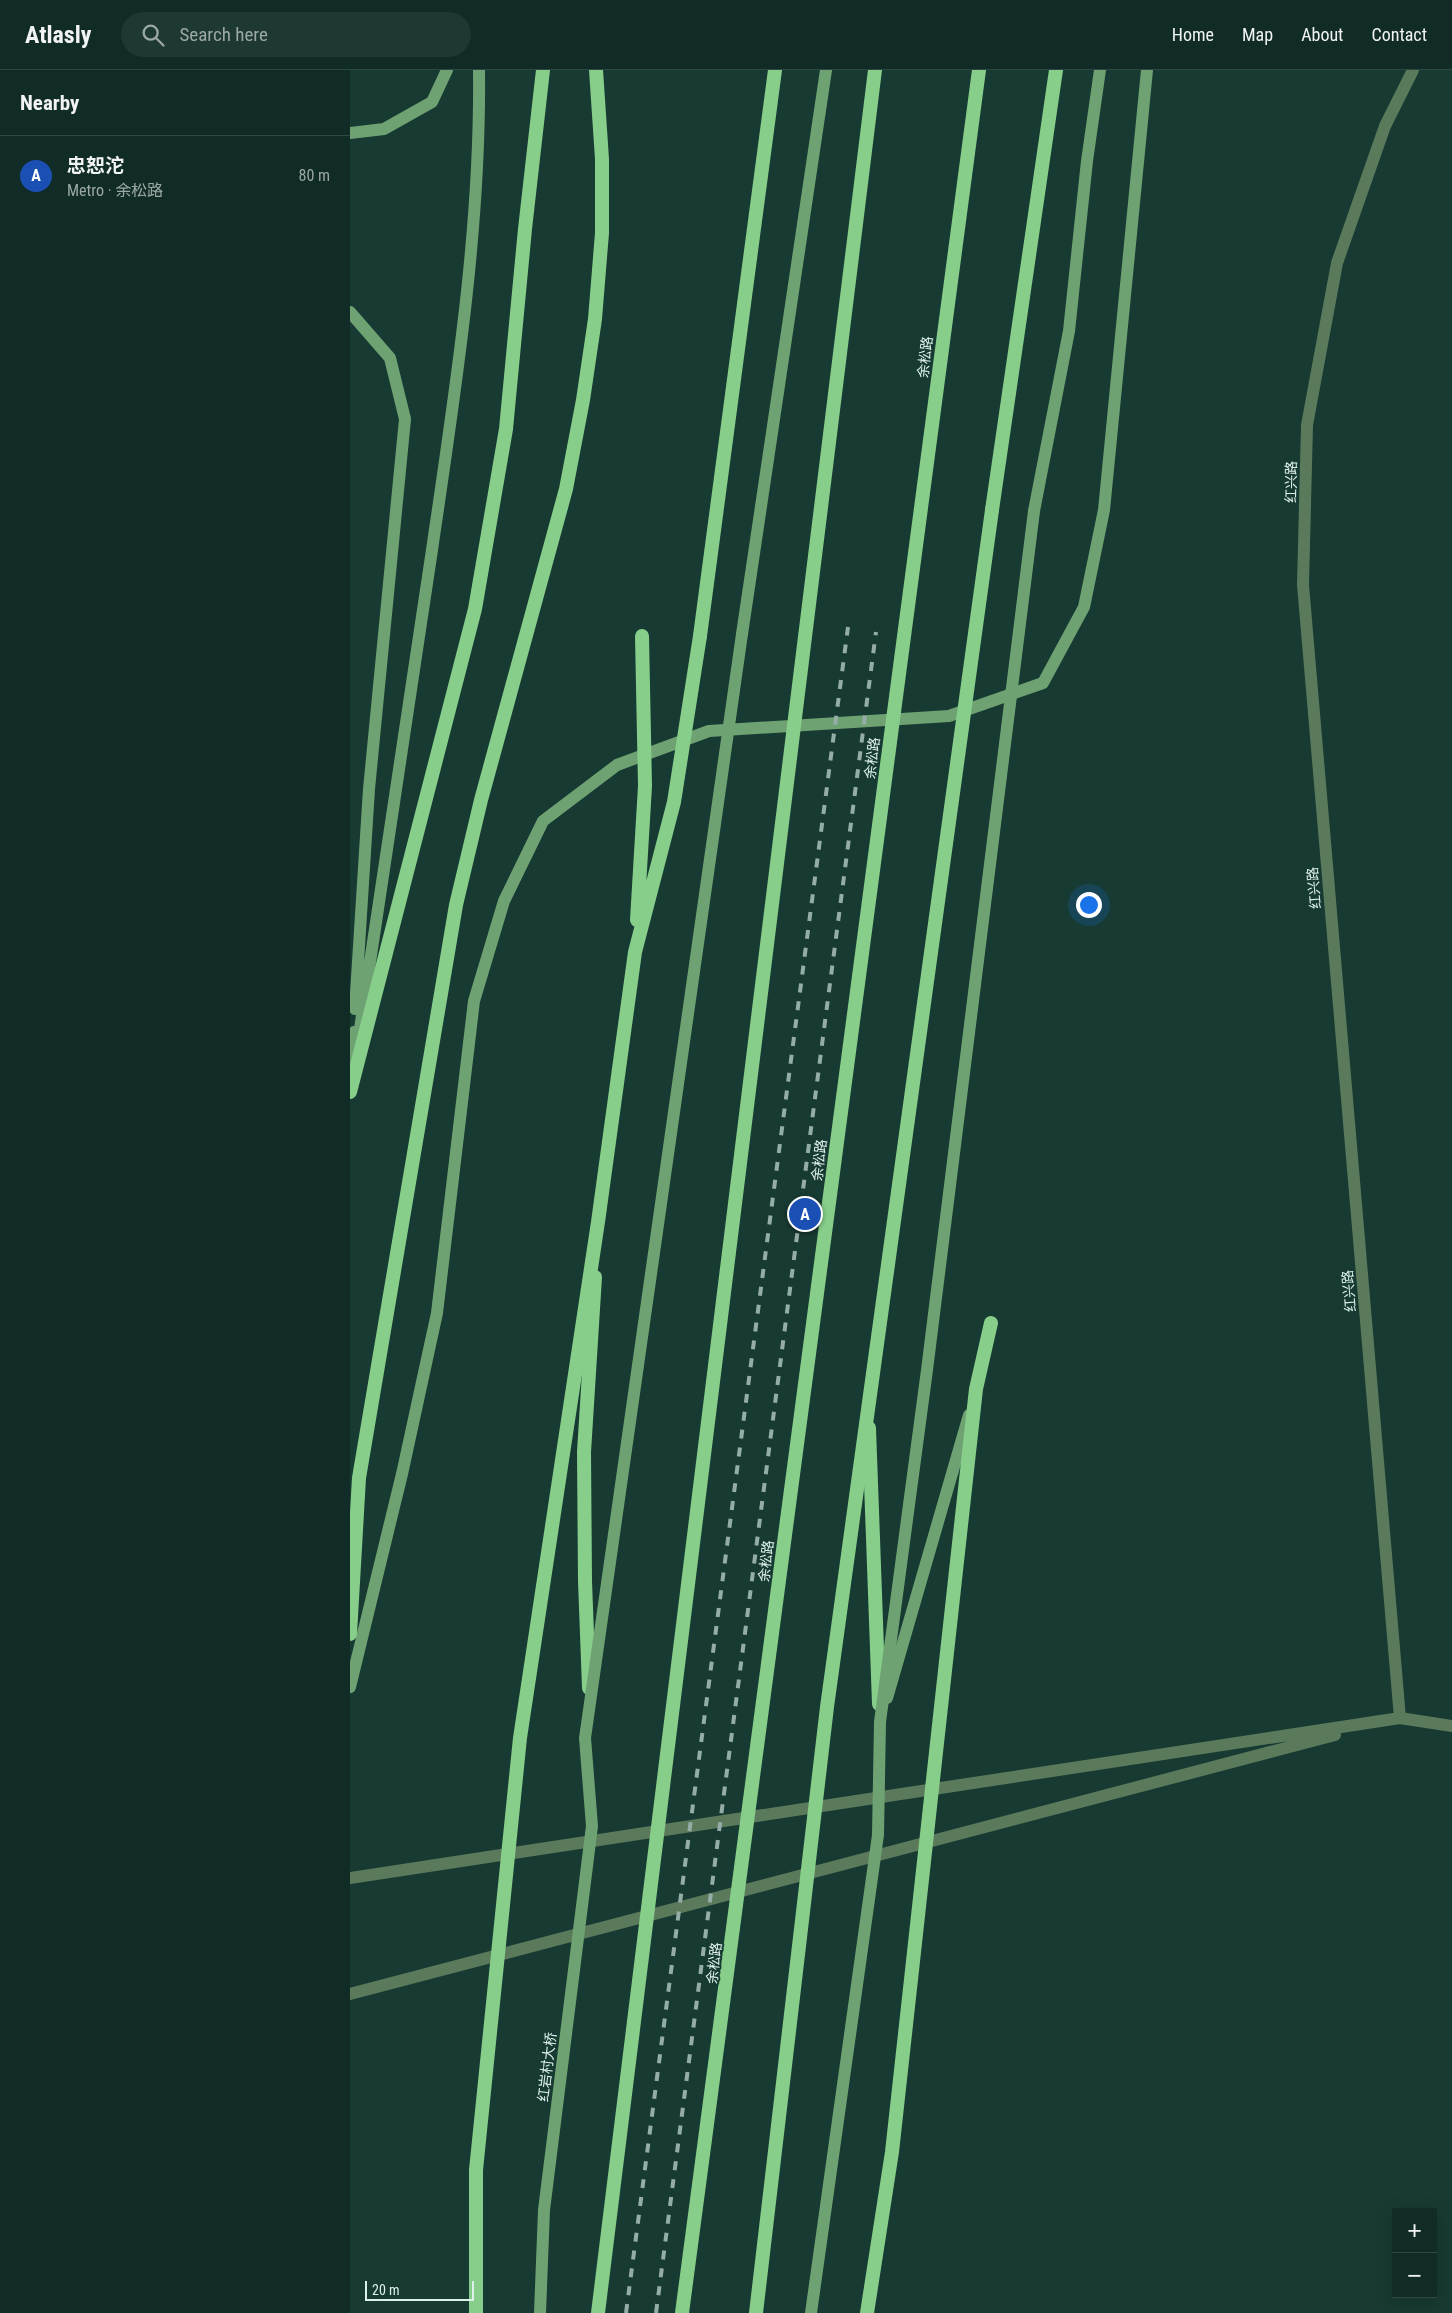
<!DOCTYPE html>
<html lang="en">
<head>
<meta charset="utf-8">
<style>
  body { margin:0; font-family:"Roboto Condensed","Noto Sans SC",sans-serif; background:#1e3832; color:#f1f3f6 }
  .controls { position:absolute; right:15px; bottom:15px; display:grid; overflow:hidden; border-radius:0px; box-shadow:0 5px 20px #0002 }
  .controls button { width:45px; height:45px; display:grid; place-items:center; padding:0; border:0; border-bottom:1px solid #304843; background:#112c26; color:#f1f3f6; font:25px sans-serif }
  .scale { position:absolute; left:15px; bottom:12px; width:109px; box-sizing:border-box; padding-left:5px; border:2px solid #ddf0ea; border-top:0; font-size:14px; line-height:18px; white-space:nowrap; color:#ddf0ea; -webkit-text-stroke:4px #173a32; paint-order:stroke }
  .you { position:absolute; left:738px; top:834px; width:18px; height:18px; margin:-12px; border:4px solid #fff; border-radius:50%; background:#1a73e8; box-shadow:0 0 0 8px #1a73e833 }
  .badge { display:grid; place-items:center; width:32px; height:32px; border-radius:50%; background:#db2777; color:#fff; font-size:16px; font-weight:700 }
  .pin { position:absolute; translate:-50% -50%; border:2px solid #fff; box-shadow:0 1px 5px #0006 }
  .list { margin:0; padding:0; list-style:none }
  h2 { display:flex; justify-content:space-between; align-items:center; height:65px; margin:0; padding:0 20px; font-size:21px }
  h2 small { font-size:16px; font-weight:400; color:#9ca7a7 }
  .list li { display:grid; grid-template-columns:32px 1fr auto; gap:15px; align-items:center; box-sizing:border-box; height:80px; padding:0 20px; border-top:1px solid #304843 }
  .list b { display:block; font-size:19px; white-space:nowrap }
  .list p { margin:0; font-size:16px; white-space:nowrap; color:#9ca7a7 }
  .list em { font-size:16px; font-style:normal; color:#9ca7a7 }
  .icon { flex:none; width:28px; height:28px; fill:none; stroke:currentColor; stroke-width:2; stroke-linecap:round; stroke-linejoin:round }
  .map { position:relative; flex:none; width:1102px; height:2243px; overflow:hidden }
  header { display:flex; align-items:center; gap:30px; box-sizing:border-box; height:70px; padding:0 25px; background:#112c26; border-bottom:1px solid #304843 }
  header strong { font-size:24px }
  nav { display:flex; gap:28px; margin-inline-start:auto; font-size:18px }
  .search { width:350px; height:45px; background:#1e3832; display:flex; align-items:center; gap:12px; box-sizing:border-box; padding:0 18px; border-radius:28px; color:#9ca7a7; font-size:19px }
  main { display:flex }
  aside { flex:1; background:#112c26 }
  .map>svg:first-child { display:block }
  .lines { fill:none; stroke-linecap:round; stroke-linejoin:round }
  .tertiary { stroke:#5b7a5c; stroke-width:12 }
  .secondary { stroke:#6fa272; stroke-width:12 }
  .trunk { stroke:#86ce8a; stroke-width:14 }
  .rail { stroke:#95ada7; stroke-width:4; stroke-dasharray:9 9; stroke-linecap:butt }
  .secondary-bridge { stroke:#6fa272; stroke-width:12 }
  .trunk-bridge { stroke:#86ce8a; stroke-width:14 }
  .labels { text-anchor:middle; dominant-baseline:central; stroke-width:4; stroke-linejoin:round; paint-order:stroke }
  .street-label { font-size:14px; fill:#ddf0ea; stroke:#173a32 }
</style>
</head>
<body>
<header>
<strong>Atlasly</strong>
<div class="search"><svg class="icon" aria-label="search" viewBox="0 0 24 24"><circle cx="10" cy="10" r="6"/><path d="M15 15l6 6"/></svg>Search here</div>
<nav><a>Home</a><a>Map</a><a>About</a><a>Contact</a></nav>
</header>
<main>
<aside>
<h2>Nearby<small></small></h2>
<ul class="list">
<li><span class="badge" style="background:#1a4fb4">A</span><div><b>忠恕沱</b><p>Metro · 余松路</p></div><em>80 m</em></li>
</ul>
</aside>
<div class="map">
<svg width="1102" height="2243" viewBox="0 0 1102 2243">
  <rect width="100%" height="100%" fill="#173a32"/>
  <g class="lines">
    <path class="tertiary" d="M1050,1648L953,515L957,355L987,193L1035,56L1063,0
      M0,1808L1050,1648L1102,1656
      M0,1924L985,1665"/>
    <path class="secondary" d="M0,63L34,59L82,32L97,0
      M0,242L40,288L55,349L19,719L5,939
      M684,441L719,261L737,91L750,0
      M392,564L476,0
      M8,972C32,808 57,644 82,480C105,322 131,160 129,0
      M1,1002L4,962
      M0,1617L52,1404L87,1243L124,931L154,831L193,751L267,695L359,661L599,646L693,613L734,537L754,440L797,0
      M537,1628L619,1345"/>
    <path class="trunk" d="M642,440L706,0
      M350,566L425,0
      M0,1022L125,539L156,359L175,159L193,0
      M519,1358L529,1634
      M0,1564L9,1408L106,835L131,730L216,419L233,330L245,249L252,163V89L246,0
      M239,1618L235,1511L234,1382L245,1207"/>
    <path class="rail" d="M276,2243L498,557
      M306,2243L526,562"/>
    <path class="secondary-bridge" d="M190,2243L194,2140L242,1756L235,1668L392,564
      M461,2243L528,1765L530,1652L577,1300L684,441"/>
    <path class="trunk-bridge" d="M287,850L295,716L292,566
      M126,2243V2100L170,1668L248,1152L285,882L324,732L350,566
      M248,2243L525,0
      M332,2243L629,0
      M406,2243L477,1637L642,440
      M517,2243L542,2082L626,1319L641,1253"/>
  </g>
  <g class="labels">
    <g class="street-label">
      <text transform="translate(575 287) rotate(-83)">余松路</text>
      <text transform="translate(941 412) rotate(-89)">红兴路</text>
      <text transform="translate(522 688) rotate(-83)">余松路</text>
      <text transform="translate(964 818) rotate(-95)">红兴路</text>
      <text transform="translate(469 1090) rotate(-83)">余松路</text>
      <text transform="translate(999 1221) rotate(-95)">红兴路</text>
      <text transform="translate(416 1491) rotate(-83)">余松路</text>
      <text transform="translate(364 1893) rotate(-83)">余松路</text>
      <text transform="translate(197 1997) rotate(-83)">红岩村大桥</text>
    </g>
  </g>
</svg>
<div class="controls">
<button>+</button>
<button>−</button>
</div>
<div class="scale">20 m</div>
<div class="you"></div>
<div class="pin badge" style="left:455px;top:1144px;background:#1a4fb4">A</div>
</div>
</main>
</body>
</html>
